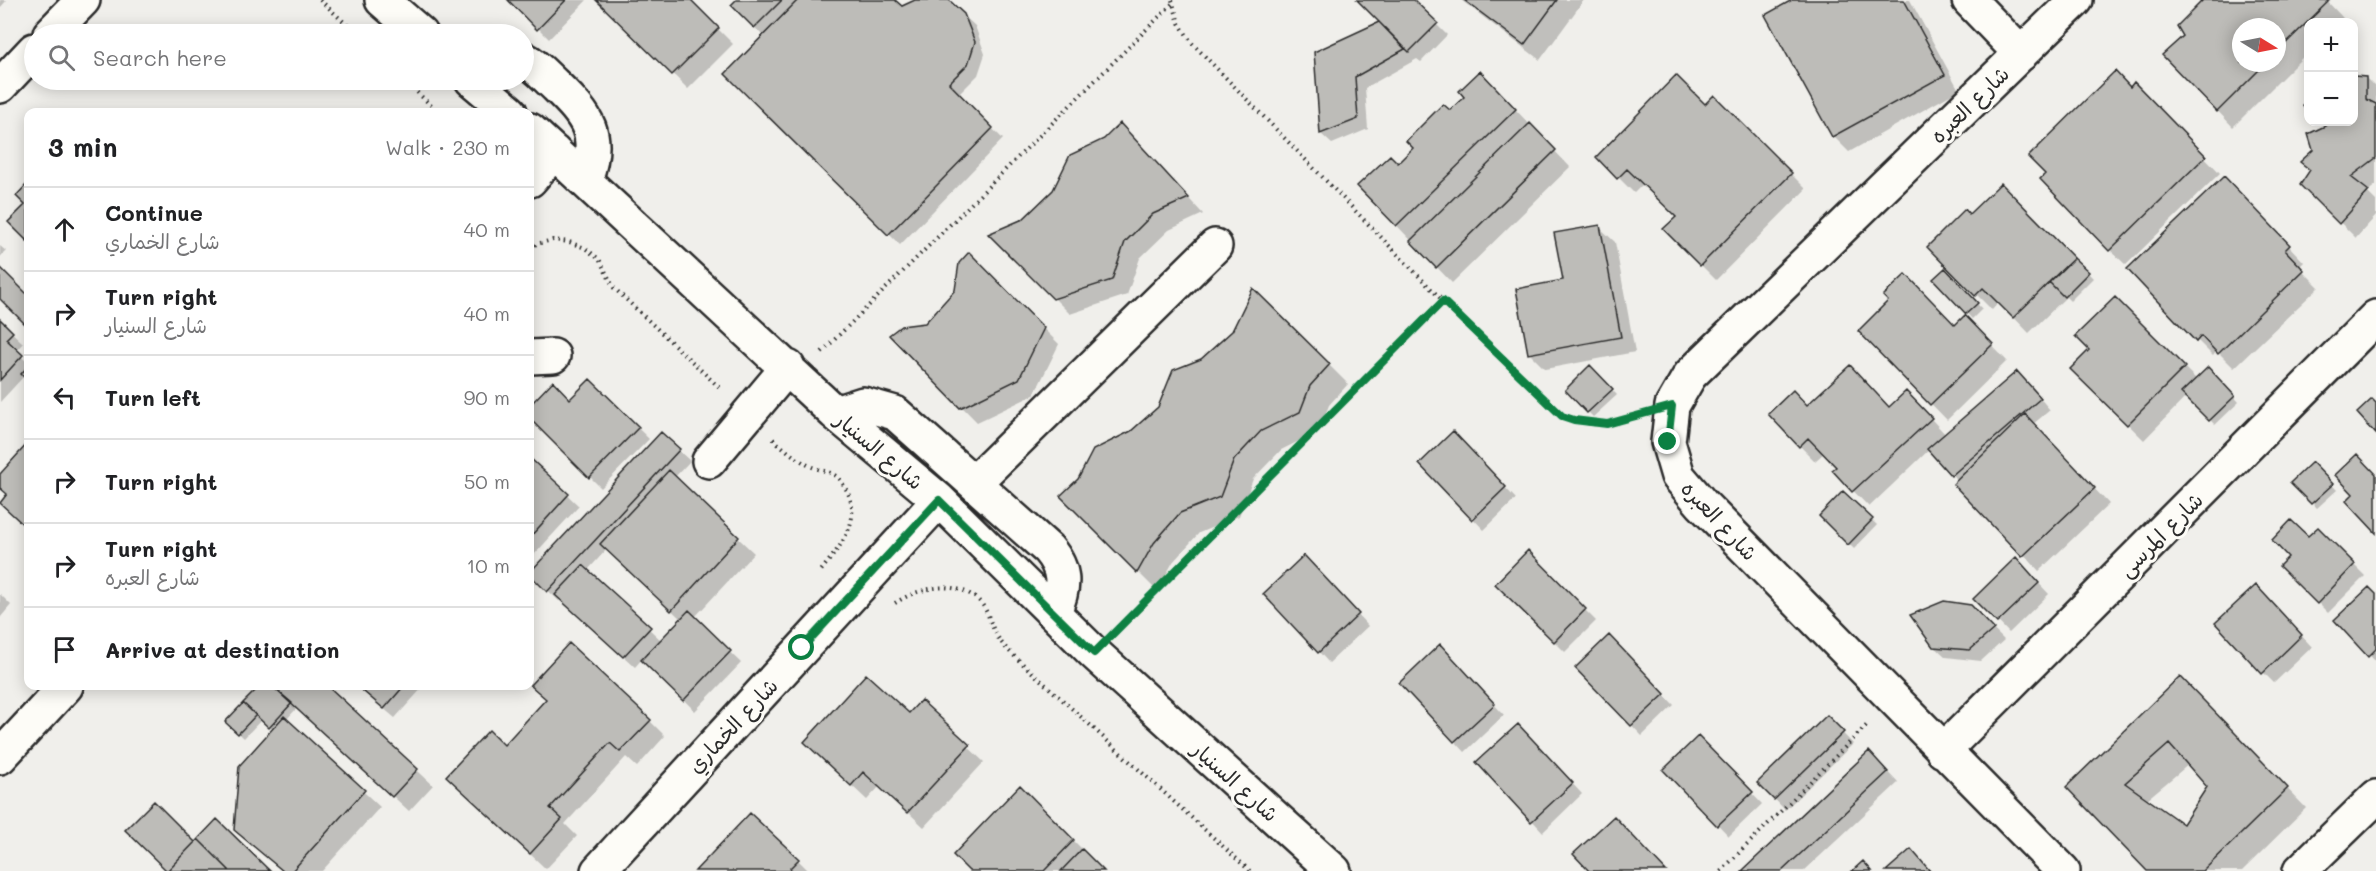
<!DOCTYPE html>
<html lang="en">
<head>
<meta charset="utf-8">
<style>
  body { margin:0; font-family:Mali,"Playpen Sans Arabic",sans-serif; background:#f6f6f6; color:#202124 }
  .controls { position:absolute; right:18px; top:18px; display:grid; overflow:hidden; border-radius:12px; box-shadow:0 3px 15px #0003 }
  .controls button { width:54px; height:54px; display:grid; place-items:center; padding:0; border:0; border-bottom:2px solid #e0e0e0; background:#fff; color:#202124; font:30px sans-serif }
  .compass { position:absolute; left:2232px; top:18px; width:54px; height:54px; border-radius:50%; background:#fff; box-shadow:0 3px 15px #0003; rotate:100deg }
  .stop { position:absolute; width:18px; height:18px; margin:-14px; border:4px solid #0b8043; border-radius:50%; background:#fff }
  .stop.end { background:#0b8043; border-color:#fff; box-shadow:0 2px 6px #0008 }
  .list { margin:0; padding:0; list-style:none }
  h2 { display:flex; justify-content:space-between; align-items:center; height:78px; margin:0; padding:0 24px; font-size:26px }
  h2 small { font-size:20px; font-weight:400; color:#757577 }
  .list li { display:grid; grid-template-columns:39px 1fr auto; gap:18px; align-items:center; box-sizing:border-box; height:84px; padding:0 24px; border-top:2px solid #e0e0e0 }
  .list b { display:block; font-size:22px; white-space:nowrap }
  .list p { margin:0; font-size:20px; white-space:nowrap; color:#757577 }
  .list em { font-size:20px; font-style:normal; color:#757577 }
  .icon { flex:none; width:33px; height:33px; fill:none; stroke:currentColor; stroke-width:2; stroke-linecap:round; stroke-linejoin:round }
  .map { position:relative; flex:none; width:2376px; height:871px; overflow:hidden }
  .search { position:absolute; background:#fff; box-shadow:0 3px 15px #0003; left:24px; top:24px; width:510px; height:66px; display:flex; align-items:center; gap:15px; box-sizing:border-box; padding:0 21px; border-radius:33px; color:#757577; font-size:22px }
  .panel { position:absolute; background:#fff; box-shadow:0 3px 15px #0003; left:24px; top:108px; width:510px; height:582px; border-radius:12px }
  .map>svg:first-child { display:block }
  .shadow { fill:#0003; fill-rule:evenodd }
  .building { fill:#bdbcb8; stroke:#2b2b2b; stroke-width:1.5; fill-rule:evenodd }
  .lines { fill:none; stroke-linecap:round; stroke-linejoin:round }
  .minor-casing { stroke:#2b2b2b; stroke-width:38 }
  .path { stroke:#2b2b2b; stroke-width:4; stroke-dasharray:1.5 4.5; stroke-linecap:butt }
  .minor { stroke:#fdfcf7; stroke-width:33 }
  .route { stroke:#0b8043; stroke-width:8 }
  .labels { text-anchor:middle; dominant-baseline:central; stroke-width:6; stroke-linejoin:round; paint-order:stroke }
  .street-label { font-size:21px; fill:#2b2b2b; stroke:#fdfcf7 }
</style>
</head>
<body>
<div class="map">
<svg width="2376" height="871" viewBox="0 0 2376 871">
  <rect width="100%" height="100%" fill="#f0efeb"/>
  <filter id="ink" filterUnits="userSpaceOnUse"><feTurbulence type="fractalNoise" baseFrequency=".0167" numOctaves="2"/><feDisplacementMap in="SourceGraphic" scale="12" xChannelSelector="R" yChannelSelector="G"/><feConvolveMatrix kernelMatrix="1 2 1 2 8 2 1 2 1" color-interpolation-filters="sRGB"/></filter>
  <g filter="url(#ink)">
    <path class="shadow" d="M0,0H7L0,8Z
      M510,0H587L549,39Z
      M598,0H689L733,44L688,89Z
      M738,0H893L901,8L919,0H947L975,26L985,54L978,75L958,95L1003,139L900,245L728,74L764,37L733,5Z
      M1359,0H1412L1447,35L1421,62L1417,59L1365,88L1368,129L1332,144L1321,134L1315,53L1382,23Z
      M1461,0H1584L1540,60Z
      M1795,0H1910L1959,90L1849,152L1833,136Z
      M2205,0H2326L2343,18L2338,22H2308V52L2233,127L2164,55L2184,36ZM2241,27H2277V63H2241Z
      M2354,78H2366L2376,88V185L2367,192L2376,201V216L2356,238L2302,185L2311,171L2315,150L2326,127L2320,122H2354Z
      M2130,88L2150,100L2220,173L2126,265L2110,250Z
      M1496,89L1570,167L1452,283L1359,186L1398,165L1450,113Z
      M1714,97L1806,189L1716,280L1665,229L1678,217L1644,183L1634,193L1598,157L1705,107Z
      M1135,140L1203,214L1169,230L1140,258L1127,295L1070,314L991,235L1024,220Z
      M28,185V240L10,222L27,205L18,196Z
      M2001,185L2093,278L2070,301L2066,297L2029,333L1999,302L1992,310L1929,247L1969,216Z
      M2240,194L2304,262L2299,267L2319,287L2234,368L2217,351L2213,356L2197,340Z
      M1599,227L1615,242L1635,352L1545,369L1530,354L1518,290L1564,281Z
      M0,246L6,251L0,257Z
      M969,255L1059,344L1034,395L977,422L891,335L926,324L957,290Z
      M1945,270L1982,309L1972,319L1935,279Z
      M1254,290L1348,384L1329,405L1319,431L1281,450L1253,479L1239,516L1199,533L1173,562L1157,591L1062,496L1159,408L1202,360L1233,332Z
      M2115,299L2197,380L2208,369L2239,402L2215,425L2187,396L2144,440L2072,369L2091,350Z
      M1965,318L2007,361L1947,420L1860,331L1955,327Z
      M0,321L23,343L16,351L28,363V379L25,375L0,402Z
      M1590,367L1617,395L1593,417L1567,390Z
      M590,381L649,439L601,488L530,417V408L553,383L570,401Z
      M2028,384L2050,410L2033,424L2109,504L2039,571L1930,449L1869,507L1834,471L1838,467L1824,453L1815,461L1800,446L1808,407L1921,408L1946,435Z
      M661,434L690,461L674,478L754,553L694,618L741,663L695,711L642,659L635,667L561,599L559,601L530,573ZM607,549L682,620L662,641L587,571Z
      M1464,444L1516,499L1484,530L1421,464Z
      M28,445V528L13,513L9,495L0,486V476Z
      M530,460L579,506L532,557L530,554Z
      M2312,464L2337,490L2317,508L2293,483Z
      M1843,493L1877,525L1854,549L1821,516Z
      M2318,529L2365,576L2328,613L2281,566Z
      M1528,553L1596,621L1565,652L1497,584Z
      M1314,567L1368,626L1329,663L1319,652Z
      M2026,570L2049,594L2009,633L1976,599Z
      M0,594L11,605L0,618Z
      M2376,596V662L2336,620Z
      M2267,598L2312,647L2274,683L2263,672Z
      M1970,607L2004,640L1981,661L1946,657L1934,646Z
      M1619,648L1674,705L1642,736L1577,668Z
      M1450,657L1504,715L1465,752L1401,683Z
      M262,686H326L433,785L409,811L297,708L286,720L380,807L322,871H282L236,830L273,730L262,719L244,738L227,722Z
      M357,686H424L395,718Z
      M2199,698L2306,808L2242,871H2149L2068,787ZM2189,764L2209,787L2184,826L2146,800Z
      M921,702L984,762L924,827L880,786L867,800L821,757L909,715Z
      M1827,717L1853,744L1785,810L1759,783Z
      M650,721L665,736L637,767L626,757L565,824L577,836L546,869L464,792L504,747Z
      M1528,736L1582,794L1543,832L1478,762Z
      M1698,738L1762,804L1729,836L1665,770Z
      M1880,764L1898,783L1804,871H1745Z
      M1020,787L1089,856L1102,871H971Z
      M798,860L809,871H697Z"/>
    <path class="building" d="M508,0H566L537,30Z
      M596,0H691L719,28L672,75Z
      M736,0H782L754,28L731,5Z
      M798,0H895L902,6L915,0H949L964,14L975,42L968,64L949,83L993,128L888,235L725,74Z
      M1357,0H1414L1438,23L1409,52Z
      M1464,0H1557L1524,45Z
      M1792,0H1904L1945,75L1832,137L1765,15Z
      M2203,0H2327L2329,1L2277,52V27H2241V63H2266L2217,112L2162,55L2183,36L2177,26Z
      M1379,22L1405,49L1355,77L1358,119L1320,134L1314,52Z
      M1480,71L1516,109L1396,226L1357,186L1390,155L1398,163L1413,148L1406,141L1443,104L1450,110L1464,97L1459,91Z
      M2115,71L2130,87L2134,82L2206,156L2109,251L2040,179L2045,174L2028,157Z
      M1676,75L1705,104L1714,95L1792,173L1700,266L1663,229L1676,217L1627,169L1617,179L1596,157Z
      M2354,76L2366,77V99L2376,104V158L2351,177L2369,191L2339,224L2300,185L2310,170L2300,162L2313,150L2308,134L2325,126L2320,122H2354Z
      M2308,86V112L2303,106Z
      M1120,123L1189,198L1153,214L1125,242L1112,280L1053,299L988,234L1023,219L1053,190L1070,155L1104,139Z
      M1530,123L1556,150L1436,268L1410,241Z
      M2224,176L2290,245L2285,250L2304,270L2218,354L2201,336L2196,342L2127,269Z
      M28,183V242L8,222L25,205L16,196Z
      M2001,183L2074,258L2013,318L1983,288L1975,296L1927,247L1965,209L1969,214Z
      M1600,225L1621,337L1528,354L1516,289L1563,280L1554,233Z
      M969,252L1044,328L1019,379L960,408L889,335L901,326L925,323L955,290L959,263Z
      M2074,258L2089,272L2064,297L2049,282Z
      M0,267L28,295V327L0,299Z
      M1945,268L1978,303L1966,314L1933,279Z
      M1906,274L1955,325L1965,315L1993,344L1930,405L1858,331L1888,301L1883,296Z
      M1253,288L1330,364L1310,386L1300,412L1261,431L1234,460L1220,497L1180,513L1154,543L1137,573L1060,496L1078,479L1093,450L1131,431L1158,407L1173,370L1201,359L1232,331Z
      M2115,297L2185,367L2127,425L2070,369L2089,350L2075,336Z
      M0,319L13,332L6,339L23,355L0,380Z
      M1590,365L1613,389L1587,413L1565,390Z
      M1850,365L1889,407L1906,391L1932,418L1852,492L1832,470L1836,467L1808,438L1799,447L1768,414L1793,390L1807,405Z
      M28,366V381L21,374Z
      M2208,367L2235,396L2209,421L2181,393Z
      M2017,371L2041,398L1951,476L1927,449Z
      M590,379L639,427L589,478L530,419V405L553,381L570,399Z
      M2372,399L2376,403V434L2357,413Z
      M2025,414L2095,488L2022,557L1953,484Z
      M1453,431L1506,487L1472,520L1419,464Z
      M661,432L680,449L547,592L530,575V572Z
      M28,443V529L0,503L7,494L0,488V474Z
      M2357,454L2376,474V533L2346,501L2353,494L2335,475Z
      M530,458L569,494L530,537Z
      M2312,462L2333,484L2311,504L2290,483Z
      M669,470L739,537L671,611L600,544Z
      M1843,491L1873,519L1848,545L1819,516Z
      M2291,520L2308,536L2318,527L2355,564L2317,604L2279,566L2288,557L2272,540Z
      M1528,550L1586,609L1554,642L1495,584Z
      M1304,555L1359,614L1318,653L1263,594Z
      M2016,557L2039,583L1997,623L1973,599Z
      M583,565L651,627L623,657L555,595Z
      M2256,585L2302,635L2262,674L2215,623Z
      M2369,587L2376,594V649L2368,657L2334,620Z
      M1944,601L1971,605L1994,629L1970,650L1933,647L1910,615Z
      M689,610L731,651L683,701L641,660Z
      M1609,635L1665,694L1631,726L1575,668Z
      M569,643L651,720L620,752L610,743L550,808L562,819L530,854L446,776L489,730L504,745L546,699L530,685Z
      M1440,644L1495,704L1454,742L1399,683Z
      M866,674L909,713L921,700L970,745L907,813L863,772L851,786L804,742Z
      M2180,676L2288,788L2203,871H2147L2066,787ZM2169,744L2207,787L2183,824L2125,783Z
      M260,686H272L292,703L269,728L243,703Z
      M272,686H328L418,769L392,797Z
      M357,686H404L384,709Z
      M243,703L256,715L238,734L225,722Z
      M1827,715L1844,732L1774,800L1757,783Z
      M284,716L365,790L292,871H283L234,830L239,766Z
      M1518,724L1573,783L1531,822L1476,762Z
      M1698,736L1753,792L1717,826L1663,770Z
      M1869,751L1888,772L1782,871H1742Z
      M1020,785L1074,840L1044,871H969L953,855Z
      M154,801L195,842L167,871L125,830Z
      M750,813L799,859L790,868L792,871H695Z
      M1614,816L1666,871H1589L1573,854Z
      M217,819L270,871H230L198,839Z
      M198,839L230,871H167Z
      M1082,849L1104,871H1061Z
      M1911,849L1930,871H1886Z
      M1863,861L1872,871H1852Z"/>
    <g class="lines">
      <g class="minor-casing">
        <path id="minor" d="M382,0L421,34
          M1969,0L2021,54
          M50,34L83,0
          M524,59C536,65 545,76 556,86C588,117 602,134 585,180
          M472,80L510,112
          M0,86L34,50
          M530,130L835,413L939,500L1094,653L1334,871
          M530,180L554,152
          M530,357L553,356
          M835,413L863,404L895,413L1048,549C1066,570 1065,587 1054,612
          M709,461L788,367
          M974,483L1215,246
          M1943,751L2376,317
          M0,757L66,686
          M598,871L939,500
          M2063,871L1702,504L1678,476L1668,442L1672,406L1690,375L2076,0
          M2300,871L2376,797"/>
      </g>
      <path class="path" d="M320,0L357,34
        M1172,0L1179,23L1192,43L1443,301L1562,416L1589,423L1607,424L1637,416
        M404,80L438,112
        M530,249L536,244L553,240L569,242L585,248L599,259L614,288L722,390
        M822,352L1173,3
        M773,439C785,449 796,459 810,466C818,470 829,471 836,476C841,479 844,486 847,491C863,523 839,547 820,572
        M895,603C920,587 958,578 981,603C988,611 990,623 995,632C999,641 1005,647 1012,654L1250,871
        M1118,628L1443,301
        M1721,871L1869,723"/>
      <use href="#minor" class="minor"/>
    </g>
  </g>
  <g class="lines" filter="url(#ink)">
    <path class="route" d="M802,648L939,500L1094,653L1443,301L1562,416L1574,420L1607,424L1672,406L1668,442"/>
  </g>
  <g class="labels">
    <g class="street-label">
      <text transform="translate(1969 104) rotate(-44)">شارع العبره</text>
      <text transform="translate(880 450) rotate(40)">شارع السنيار</text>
      <text transform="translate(1720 520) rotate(47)">شارع العبره</text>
      <text transform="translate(2160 534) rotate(-45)">شارع المرسى</text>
      <text transform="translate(732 725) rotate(-47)">شارع الخماري</text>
      <text transform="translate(1236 781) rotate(42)">شارع السنيار</text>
    </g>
  </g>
</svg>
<div class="controls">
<button>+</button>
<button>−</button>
</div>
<svg class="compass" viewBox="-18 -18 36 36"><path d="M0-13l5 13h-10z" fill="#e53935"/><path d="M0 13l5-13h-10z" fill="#757577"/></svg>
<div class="stop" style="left:802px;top:648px"></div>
<div class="stop end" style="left:1668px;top:442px"></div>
<div class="search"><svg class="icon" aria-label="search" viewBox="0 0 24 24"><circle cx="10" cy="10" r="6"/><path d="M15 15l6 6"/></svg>Search here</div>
<section class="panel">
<h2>3 min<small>Walk · 230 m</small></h2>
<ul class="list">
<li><svg class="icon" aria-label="ahead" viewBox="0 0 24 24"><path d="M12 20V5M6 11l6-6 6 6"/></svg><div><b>Continue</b><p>شارع الخماري</p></div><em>40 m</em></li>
<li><svg class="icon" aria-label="right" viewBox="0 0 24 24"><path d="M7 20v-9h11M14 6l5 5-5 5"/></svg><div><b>Turn right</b><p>شارع السنيار</p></div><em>40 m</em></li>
<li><svg class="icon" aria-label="left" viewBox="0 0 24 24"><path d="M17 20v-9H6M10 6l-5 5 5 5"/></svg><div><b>Turn left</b></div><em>90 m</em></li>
<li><svg class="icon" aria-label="right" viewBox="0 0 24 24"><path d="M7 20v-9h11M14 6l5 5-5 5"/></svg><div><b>Turn right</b></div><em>50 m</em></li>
<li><svg class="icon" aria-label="right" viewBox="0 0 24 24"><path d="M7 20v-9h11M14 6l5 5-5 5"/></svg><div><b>Turn right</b><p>شارع العبره</p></div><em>10 m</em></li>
<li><svg class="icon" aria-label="arrive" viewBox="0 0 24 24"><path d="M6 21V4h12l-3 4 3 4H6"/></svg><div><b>Arrive at destination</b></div></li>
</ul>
</section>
</div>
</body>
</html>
